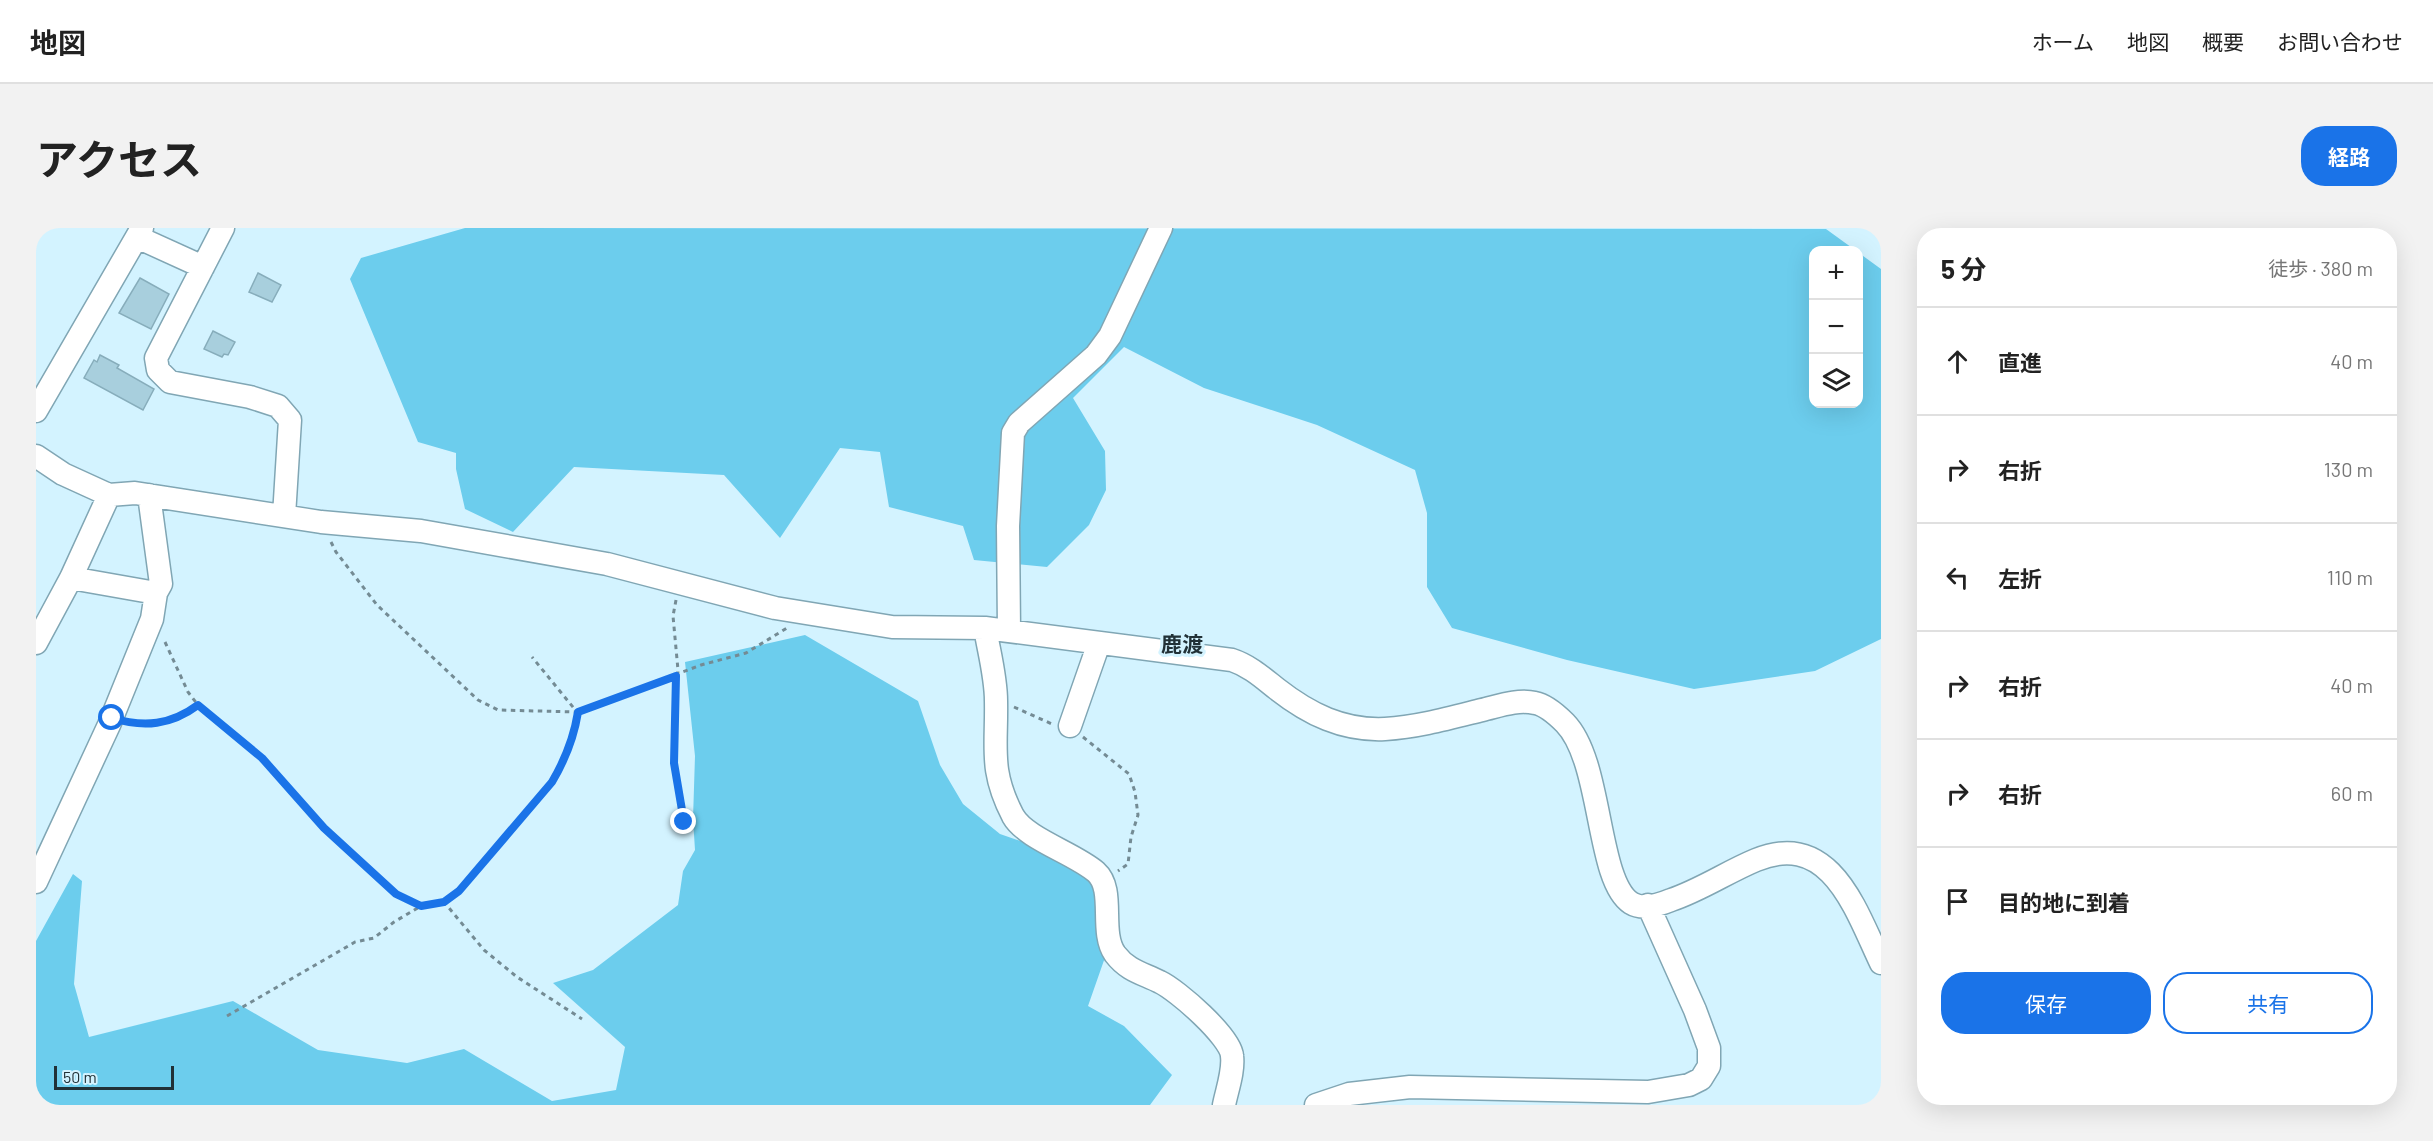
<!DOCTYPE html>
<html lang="ja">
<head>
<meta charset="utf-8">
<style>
  body { margin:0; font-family:Barlow,"Noto Sans JP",sans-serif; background:#f2f2f2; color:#222 }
  .controls { position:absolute; right:18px; top:18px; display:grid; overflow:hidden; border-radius:12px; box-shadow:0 6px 24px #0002 }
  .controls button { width:54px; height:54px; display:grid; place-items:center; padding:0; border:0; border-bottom:2px solid #e0e0e0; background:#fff; color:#222; font:30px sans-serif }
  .scale { position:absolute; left:18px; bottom:15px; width:120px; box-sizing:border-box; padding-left:6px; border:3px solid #213137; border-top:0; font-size:16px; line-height:21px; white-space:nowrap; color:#213137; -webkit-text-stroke:4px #d3f3ff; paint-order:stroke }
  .stop { position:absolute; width:18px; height:18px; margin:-14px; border:4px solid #1a73e8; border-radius:50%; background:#fff }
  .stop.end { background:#1a73e8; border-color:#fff; box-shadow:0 2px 6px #0008 }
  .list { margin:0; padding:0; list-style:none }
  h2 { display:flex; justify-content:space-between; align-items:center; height:78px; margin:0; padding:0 24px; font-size:26px }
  h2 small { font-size:20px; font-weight:400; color:#767676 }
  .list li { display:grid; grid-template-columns:39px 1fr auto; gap:18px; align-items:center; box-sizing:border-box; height:108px; padding:0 24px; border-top:2px solid #e0e0e0 }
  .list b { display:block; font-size:22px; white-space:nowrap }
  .list em { font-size:20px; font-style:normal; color:#767676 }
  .actions { display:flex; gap:12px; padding:18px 24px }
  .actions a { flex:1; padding:14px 0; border:2px solid #1a73e8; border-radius:24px; text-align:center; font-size:21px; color:#1a73e8 }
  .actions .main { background:#1a73e8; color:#fff }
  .icon { flex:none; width:33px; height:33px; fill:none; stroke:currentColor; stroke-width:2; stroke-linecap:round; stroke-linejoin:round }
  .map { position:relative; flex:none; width:1845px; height:877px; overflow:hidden; border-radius:24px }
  header { display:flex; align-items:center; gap:36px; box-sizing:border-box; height:84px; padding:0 30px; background:#fff; border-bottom:2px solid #e0e0e0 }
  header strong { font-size:28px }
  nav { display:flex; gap:33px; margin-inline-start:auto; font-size:21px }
  .intro { display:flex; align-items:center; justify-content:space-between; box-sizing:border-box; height:144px; padding:0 36px }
  h1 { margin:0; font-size:42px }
  .button { padding:15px 27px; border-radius:24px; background:#1a73e8; color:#fff; font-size:21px; font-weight:700 }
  main { display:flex; gap:36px; padding:0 36px }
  aside { flex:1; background:#fff; border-radius:24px; box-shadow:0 6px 24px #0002 }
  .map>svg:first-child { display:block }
  .forest { fill:#6ccded }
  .building { fill:#a8cfdd; stroke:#87adbb; stroke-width:1.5 }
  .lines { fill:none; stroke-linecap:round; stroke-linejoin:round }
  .minor-casing { stroke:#80a6b4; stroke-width:25 }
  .path { stroke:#748b94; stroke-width:3; stroke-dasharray:4.5 4.5; stroke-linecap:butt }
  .minor { stroke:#fff; stroke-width:22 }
  .route { stroke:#1a73e8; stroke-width:8 }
  .labels { text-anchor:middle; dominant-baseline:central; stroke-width:6; stroke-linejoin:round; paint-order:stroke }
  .quarter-label { font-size:21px; font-weight:bold; fill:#213137; stroke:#d3f3ff }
</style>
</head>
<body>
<header>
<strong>地図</strong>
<nav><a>ホーム</a><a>地図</a><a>概要</a><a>お問い合わせ</a></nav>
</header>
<div class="intro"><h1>アクセス</h1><a class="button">経路</a></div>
<main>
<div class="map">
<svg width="1845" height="877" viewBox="0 0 1845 877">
  <rect width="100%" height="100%" fill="#d3f3ff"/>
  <path class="forest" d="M429,0L1790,1L1819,22H1778V176H1822L1823,25L1845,41V411L1779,443L1658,461L1531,432L1416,400L1391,359V285L1379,242L1281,197L1168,160L1088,119L1037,170L1069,223L1070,262L1053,297L1011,339L938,332L927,298L853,279L844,224L804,220L744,310L688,247L538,239L477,304L429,281L420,241V225L382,214L314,51L325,30Z
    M769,407L882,473L904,537L927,576L964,606L1031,629L1078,660L1080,698L1052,778L1088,798L1136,847L1114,877H0V713L37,646L46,653L38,756L53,809L197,773L282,822L371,835L428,821L516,873L580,862L589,819L517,755L557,742L642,677L647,643L659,622L657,591L659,528L649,434Z"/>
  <path class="building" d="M222,45L245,57L236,74L213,64Z
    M104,50L133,66L115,101L83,85Z
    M177,103L199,114L192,127L188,126L186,129L168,121Z
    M64,127L83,137L81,140L118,161L107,182L48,150L58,132L61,134Z"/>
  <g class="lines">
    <g class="minor-casing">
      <path id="minor" d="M187,0L120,130L122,142L134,154L214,169L242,178L254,192L248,288
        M101,9L167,39
        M0,183L106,0
        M0,228L27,246L73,267L99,265L285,294L385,303L571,336L739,380L856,399L949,400L1196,432C1214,438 1227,450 1241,461C1273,486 1307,503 1349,501C1382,499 1414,490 1446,482C1463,478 1481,471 1499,475C1510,477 1521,487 1529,495C1567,534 1560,652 1595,675C1606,682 1623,677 1635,672C1665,662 1691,644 1720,632C1795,601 1820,683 1845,735
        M113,267L125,356L120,365
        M949,400C953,424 960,449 960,473C961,520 953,542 977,588C990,611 1038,625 1060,644C1080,662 1063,703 1079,726C1092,743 1106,745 1124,754C1141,762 1195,809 1196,828C1198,843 1191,862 1188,877
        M973,403L972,298L977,205L983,195L1060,127L1074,108L1125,0
        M0,415L35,350L73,267
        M1034,498L1063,415
        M0,654L73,497L116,391L120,365L35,350
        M1280,877L1313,866L1374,859L1612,864L1653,857L1665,851L1673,838V820L1659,782L1612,677"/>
    </g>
    <path class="path" d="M295,314L300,324L341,377L442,472L462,482L541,484L665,437L710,425L751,400
      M640,372L637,388L642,442L638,535L648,594
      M129,414L152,464L162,477L226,530L288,600L360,666L385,678L408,674L448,722L481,749L546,791
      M978,479L1016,496
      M94,495C120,498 140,493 162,477
      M1047,509L1093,546L1099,564L1102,587L1095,609L1092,636L1082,643
      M408,674L423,663L516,554C529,532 538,509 541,484L496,429
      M191,788L319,714L338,710L358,694L385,678"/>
    <use href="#minor" class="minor"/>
  </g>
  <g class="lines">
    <path class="route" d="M76,490C108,500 135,497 162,477L226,530L288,600L360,666L385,678L408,674L423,663L516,554C529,532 538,509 542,484L640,448L638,535L648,594"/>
  </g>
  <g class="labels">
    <g class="quarter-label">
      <text x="1146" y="415">鹿渡</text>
    </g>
  </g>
</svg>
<div class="controls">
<button>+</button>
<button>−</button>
<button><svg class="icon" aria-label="layers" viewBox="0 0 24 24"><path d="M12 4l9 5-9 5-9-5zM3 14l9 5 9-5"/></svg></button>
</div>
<div class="scale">50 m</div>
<div class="stop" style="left:76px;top:490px"></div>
<div class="stop end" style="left:648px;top:594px"></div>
</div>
<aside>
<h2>5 分<small>徒歩 · 380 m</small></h2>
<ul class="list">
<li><svg class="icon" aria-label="ahead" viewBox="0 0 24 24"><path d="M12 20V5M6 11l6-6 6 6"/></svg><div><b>直進</b></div><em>40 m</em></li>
<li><svg class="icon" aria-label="right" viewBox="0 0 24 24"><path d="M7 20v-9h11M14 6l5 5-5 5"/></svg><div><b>右折</b></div><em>130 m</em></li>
<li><svg class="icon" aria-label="left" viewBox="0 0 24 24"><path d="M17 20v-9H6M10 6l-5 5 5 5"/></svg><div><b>左折</b></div><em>110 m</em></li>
<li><svg class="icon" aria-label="right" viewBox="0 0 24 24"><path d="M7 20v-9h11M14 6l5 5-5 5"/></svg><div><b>右折</b></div><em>40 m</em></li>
<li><svg class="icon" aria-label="right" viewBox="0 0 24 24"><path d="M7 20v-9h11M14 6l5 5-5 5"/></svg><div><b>右折</b></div><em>60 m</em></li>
<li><svg class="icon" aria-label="arrive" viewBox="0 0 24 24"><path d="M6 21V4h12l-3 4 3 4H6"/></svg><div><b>目的地に到着</b></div></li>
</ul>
<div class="actions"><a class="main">保存</a><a>共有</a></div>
</aside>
</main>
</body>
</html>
